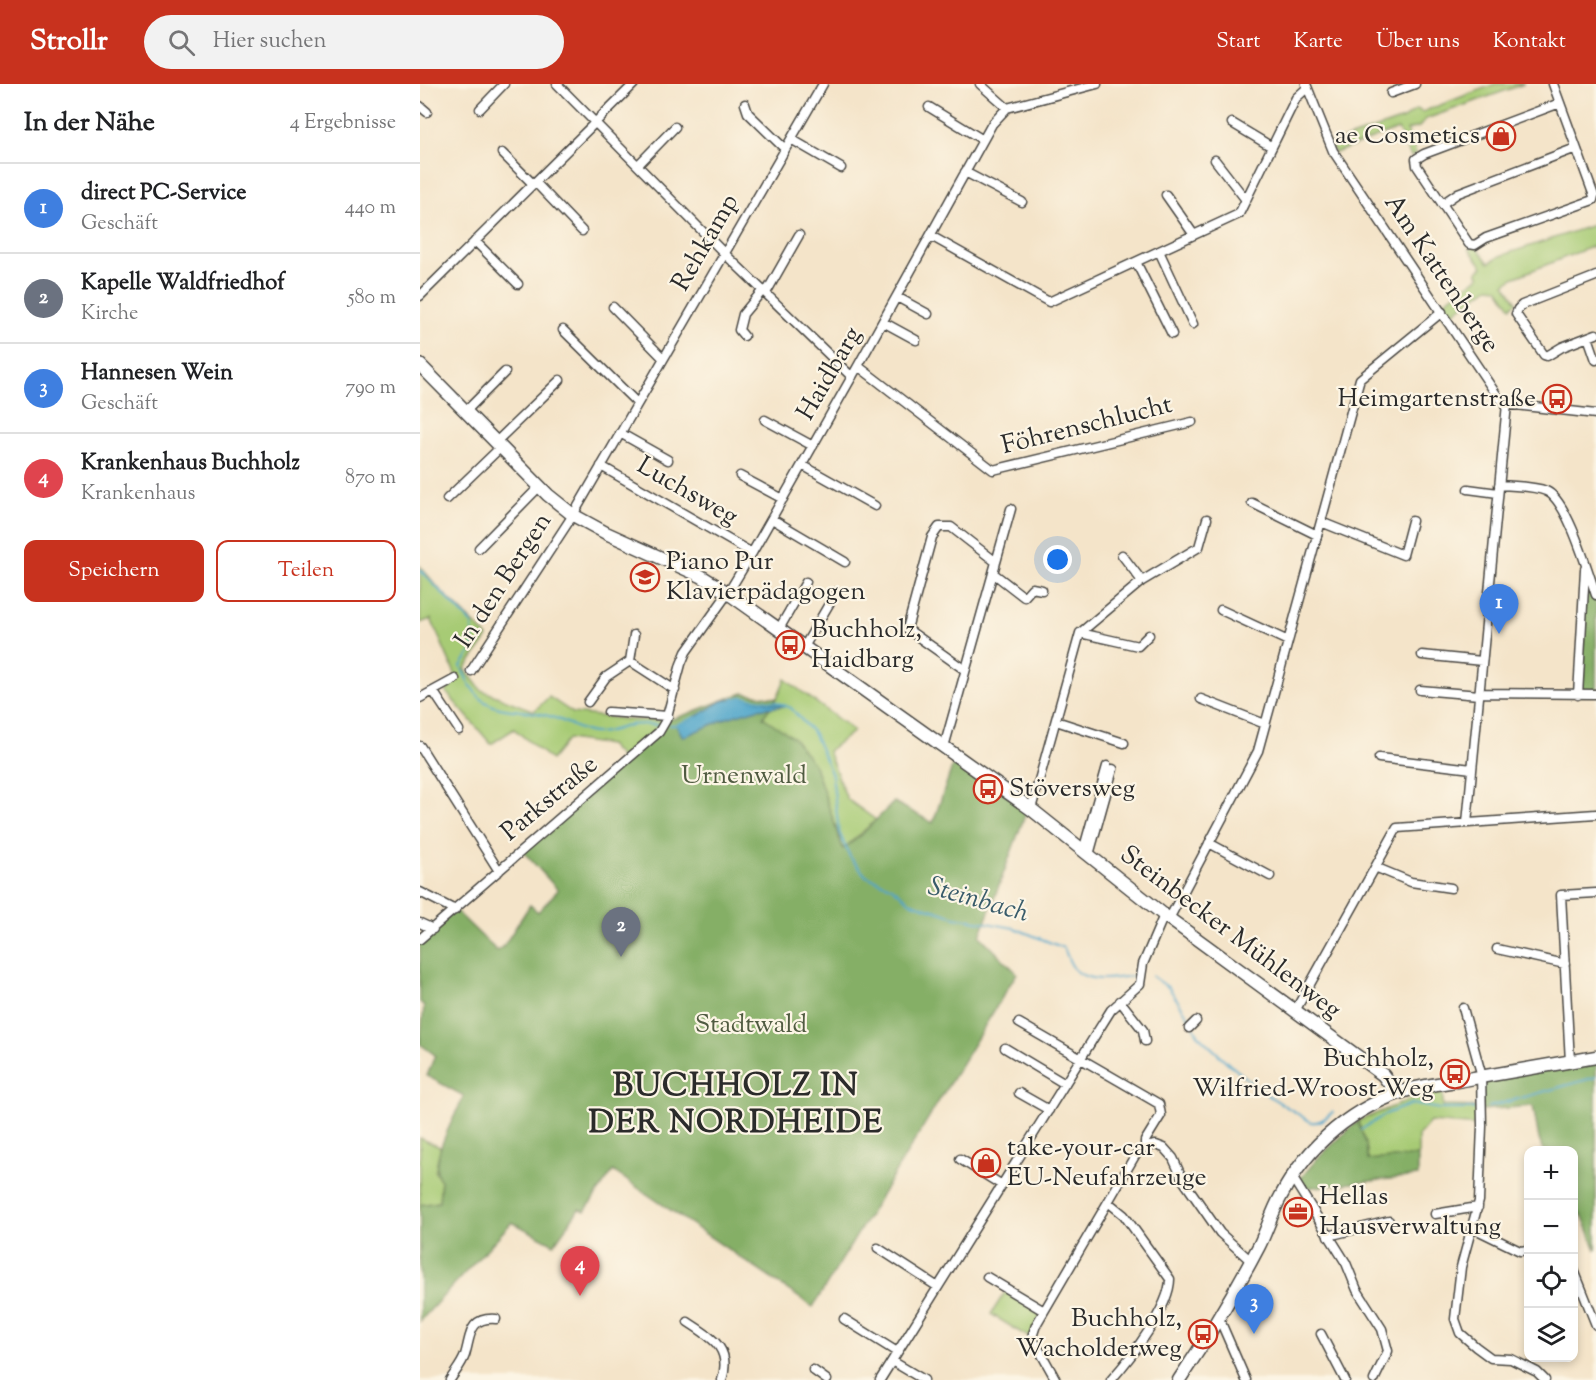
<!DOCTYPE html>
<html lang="de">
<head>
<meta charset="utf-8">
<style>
  body { margin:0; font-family:"Sorts Mill Goudy",serif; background:#f2f2f2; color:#202124 }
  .controls { position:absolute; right:18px; bottom:18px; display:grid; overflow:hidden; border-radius:12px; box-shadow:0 3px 9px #0003 }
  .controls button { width:54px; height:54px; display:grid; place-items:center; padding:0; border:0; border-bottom:2px solid #e0e0e0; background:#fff; color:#202124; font:30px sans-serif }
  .you { position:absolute; left:638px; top:476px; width:21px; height:21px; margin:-15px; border:4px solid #fff; border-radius:50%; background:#1a73e8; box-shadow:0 0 0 9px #1a73e833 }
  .badge { display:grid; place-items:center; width:39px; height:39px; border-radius:50%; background:#c8321e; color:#fff; font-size:20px; font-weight:700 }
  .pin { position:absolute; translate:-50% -50px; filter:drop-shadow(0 2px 3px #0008) }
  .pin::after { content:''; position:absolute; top:32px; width:21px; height:18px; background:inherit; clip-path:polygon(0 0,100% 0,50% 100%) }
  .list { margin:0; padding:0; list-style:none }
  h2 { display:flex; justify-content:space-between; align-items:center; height:78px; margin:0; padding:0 24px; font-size:26px }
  h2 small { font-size:20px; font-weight:400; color:#757577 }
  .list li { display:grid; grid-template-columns:39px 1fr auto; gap:18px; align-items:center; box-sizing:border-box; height:90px; padding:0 24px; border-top:2px solid #e0e0e0 }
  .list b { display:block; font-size:22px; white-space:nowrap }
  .list p { margin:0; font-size:20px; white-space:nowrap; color:#757577 }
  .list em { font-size:20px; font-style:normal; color:#757577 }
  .actions { display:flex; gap:12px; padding:18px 24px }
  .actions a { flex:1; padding:14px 0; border:2px solid #c8321e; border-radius:12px; text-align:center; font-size:21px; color:#c8321e }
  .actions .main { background:#c8321e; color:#fff }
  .icon { flex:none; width:33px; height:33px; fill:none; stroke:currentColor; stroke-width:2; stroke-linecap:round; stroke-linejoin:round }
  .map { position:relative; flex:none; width:1176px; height:1296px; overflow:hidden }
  header { display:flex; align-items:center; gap:36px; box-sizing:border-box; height:84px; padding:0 30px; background:#c8321e; color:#fff }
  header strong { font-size:28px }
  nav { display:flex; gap:33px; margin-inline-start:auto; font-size:21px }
  .search { width:420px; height:54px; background:#f2f2f2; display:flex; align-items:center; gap:15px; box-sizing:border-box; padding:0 21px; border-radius:33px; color:#757577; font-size:22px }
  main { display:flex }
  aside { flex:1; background:#fff }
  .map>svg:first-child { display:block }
  .green { fill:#a7cb75; stroke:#697b50; stroke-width:1.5 }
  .forest { fill:#85af66; stroke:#586d48; stroke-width:1.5 }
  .water { fill:#4ea5ca; stroke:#3c687a; stroke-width:1.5 }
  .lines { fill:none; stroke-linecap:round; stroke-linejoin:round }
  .stream { stroke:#4ea5ca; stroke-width:2 }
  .street-casing { stroke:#494743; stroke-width:11 }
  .secondary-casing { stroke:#494743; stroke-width:15 }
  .street { stroke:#fff; stroke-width:8 }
  .secondary { stroke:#fff; stroke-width:12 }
  .labels { text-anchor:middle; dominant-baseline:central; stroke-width:4.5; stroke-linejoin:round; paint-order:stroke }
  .poi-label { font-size:26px; fill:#2b2b2b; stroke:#fcf5e5; text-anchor:start }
  .street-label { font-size:26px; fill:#2b2b2b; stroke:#fcf5e5 }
  .park-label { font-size:26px; fill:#505b41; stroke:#fcf5e5 }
  .water-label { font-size:27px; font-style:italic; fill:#395c6b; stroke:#fcf5e5 }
  .district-label { font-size:32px; font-weight:bold; letter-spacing:1.5px; fill:#2b2b2b; stroke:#fcf5e5 }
</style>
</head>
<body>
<header>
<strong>Strollr</strong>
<div class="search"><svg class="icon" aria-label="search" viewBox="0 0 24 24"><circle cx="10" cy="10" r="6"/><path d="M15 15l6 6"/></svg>Hier suchen</div>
<nav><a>Start</a><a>Karte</a><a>Über uns</a><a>Kontakt</a></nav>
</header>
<main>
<aside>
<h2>In der Nähe<small>4 Ergebnisse</small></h2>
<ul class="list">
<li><span class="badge" style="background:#3f7fe0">1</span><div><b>direct PC-Service</b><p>Geschäft</p></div><em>440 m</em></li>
<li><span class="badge" style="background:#6b7280">2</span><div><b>Kapelle Waldfriedhof</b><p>Kirche</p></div><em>580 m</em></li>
<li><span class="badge" style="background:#3f7fe0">3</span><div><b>Hannesen Wein</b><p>Geschäft</p></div><em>790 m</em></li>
<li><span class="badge" style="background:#e0444e">4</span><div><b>Krankenhaus Buchholz</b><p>Krankenhaus</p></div><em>870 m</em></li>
</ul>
<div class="actions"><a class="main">Speichern</a><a>Teilen</a></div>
</aside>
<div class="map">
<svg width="1176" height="1296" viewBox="0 0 1176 1296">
  <rect width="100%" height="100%" fill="#fcf5e5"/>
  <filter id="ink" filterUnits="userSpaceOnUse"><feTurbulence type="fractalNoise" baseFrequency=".0167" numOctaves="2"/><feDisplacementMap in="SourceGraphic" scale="12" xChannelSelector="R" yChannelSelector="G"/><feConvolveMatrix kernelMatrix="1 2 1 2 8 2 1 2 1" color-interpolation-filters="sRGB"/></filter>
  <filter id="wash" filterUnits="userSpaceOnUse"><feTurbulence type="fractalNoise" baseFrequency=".008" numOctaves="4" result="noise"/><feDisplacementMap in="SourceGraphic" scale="24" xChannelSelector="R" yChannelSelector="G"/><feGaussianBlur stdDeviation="1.35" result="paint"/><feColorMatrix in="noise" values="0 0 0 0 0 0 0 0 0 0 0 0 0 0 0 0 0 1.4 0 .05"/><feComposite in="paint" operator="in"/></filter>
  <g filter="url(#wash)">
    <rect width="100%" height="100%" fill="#f4e4c9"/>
    <path class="green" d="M1075,0H1104L1006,35L999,43L987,46L996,70L991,73L978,45L915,69L910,60L983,35L997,25L1002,28Z
      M1176,140V161L1093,194L1085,200L1097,218L1091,223L1078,204L1069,203L1026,234L1018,222L1060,192L1057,188L1063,183L1049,165L1055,161L1069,179L1080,172Z
      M0,482L20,506L68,553L45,585L61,606L114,627L129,613L153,629L212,636H246L206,679L189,661L148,655L131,676L94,645L71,660L26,608L36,592L11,535L0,539Z
      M365,595L434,647L408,667L427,715L456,736L423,765L395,682L343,633L357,614Z
      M1023,1009V1022L1060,1023V1042L1010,1038L998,1052V1072L948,1076L946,1060L938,1037L994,1014Z
      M0,1054L20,1063L21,1066L15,1088L21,1096L19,1118L0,1121Z
      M587,1205L624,1227L612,1253L603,1250L571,1230Z"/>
    <path class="forest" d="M1166,481L1176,511V610L1158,611Z
      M324,609L357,614L343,633L374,654L395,682L423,765L440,752L474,718L513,739L536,671L607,726L560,852L597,889L393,1223L193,1087L165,1127L159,1125L134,1160L92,1138L0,1237V1121L19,1118L21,1096C5,1083 37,1028 44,1012L7,992L15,971L0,960L4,922L0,918V855L35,826L77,867L83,863L110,821L118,828L138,806L102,766L246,636C273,631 297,616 324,609Z
      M1176,973V1166L1163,1133L1154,1123V1066H1123L1119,1055L1113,1022L1062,1026L1061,993Z
      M938,1037L946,1061L948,1076L998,1072V1092L886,1104L880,1095L897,1075Z"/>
    <path class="water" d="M322,613L366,622L337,625L307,634L263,653L256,641L270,636L302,617Z"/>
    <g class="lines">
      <path class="stream" d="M0,486L52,540L53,565L41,582C63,640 89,618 135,634C148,638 160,648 174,649C186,650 199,644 210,641C220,640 229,640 238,641
        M313,615L322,613L356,618L371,624L394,650L412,691L419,748L430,773L446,792L472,803L492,819L535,833L594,844L644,864C647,871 650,881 655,886C672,901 695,893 715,892
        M250,641H256L276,633
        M732,892L749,904L772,938
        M774,943L779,952L809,980L849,1012L891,1038C900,1040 906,1033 913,1028
        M1069,1023L1176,993
        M942,1045L968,1029L992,1020L1020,1025H1054"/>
    </g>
  </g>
  <g filter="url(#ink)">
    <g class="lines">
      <g class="street-casing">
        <path id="street" d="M137,0L304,169L432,293
          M560,0L587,24
          M886,0L913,67L1078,313L1087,320L1176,330
          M1133,0L1174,112L1173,116L1066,154L1055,161L1049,160L997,82L996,75L1004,70L1140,19
          M971,9L995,0
          M325,20L328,29L365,65
          M0,22L7,28
          M509,23L563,56
          M60,25L84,0
          M812,39L852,63
          M371,55L421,84
          M82,69L113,100
          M795,76L826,116
          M218,81L255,43
          M545,88L602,118
          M115,98L162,147
          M746,111L774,151
          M1022,120L1038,109L1156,64
          M511,152L629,218L819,130L876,14L887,4
          M55,157L98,200
          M739,167L773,240
          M716,178L752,250
          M1176,192L1102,221L1098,225L1096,230L1124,271L1127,272L1142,263L1176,250
          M346,209L379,151
          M0,212L214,0
          M477,213L508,230
          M193,223L243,274
          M463,238L496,256
          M143,246L217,319
          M324,252L319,246L323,230L343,206
          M1168,253L1176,276
          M438,282L573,386L772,338
          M46,327L85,288
          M345,336L393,362
          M200,349L248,376
          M76,358L140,296
          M382,381L455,422
          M181,382L332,469
          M320,392L363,415
          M1079,401C1092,402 1114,402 1126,407C1147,415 1168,488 1176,511
          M1048,405L1078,409
          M27,415L81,363
          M832,419L897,451
          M352,435L425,478
          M901,438L983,471L992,437
          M59,464L120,402
          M702,471L722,497
          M573,489L604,513L612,504L622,506
          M801,526L868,557
          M359,545L386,498
          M660,549L718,562L729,551
          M384,563L416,508
          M1002,571L1062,577
          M210,577L255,606
          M545,586L487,545L512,453L519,443H531L576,478
          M51,587L153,431L403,0
          M1000,606L1059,611
          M13,607L39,646
          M1059,609L1176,610
          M1158,611L1165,485
          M0,614L35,595
          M781,615L845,640
          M168,618L186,593L210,577L214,551
          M188,628L248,632
          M636,637L704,659
          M0,662L79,787
          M524,663L591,425
          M959,674L1052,685
          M611,725L660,549L722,497L779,463L787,435
          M1047,739L1087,320
          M789,759L850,792
          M663,767L687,682
          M669,771L693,685
          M955,783L991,798L1031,804
          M0,808L35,826
          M749,835L838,667L940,295L1022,228
          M0,839L13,845
          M0,855L239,648L246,636L261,580L266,568L308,509L332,469L438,282L572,40L587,24L677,0
          M1077,865L1145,880
          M700,917L723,946L725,957
          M1043,924L1061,989L1062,1042L1059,1117L1041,1183L1035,1235L1040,1249L1056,1263L1071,1274L1091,1275L1117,1288L1125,1296
          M875,927L977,744L1176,730
          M599,939L739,1020L741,1031L725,1057V1063
          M769,944L776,937
          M585,964L645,1000
          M1150,978L1141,811L1176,809
          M599,1009L629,1026
          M540,1075L582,1101
          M872,1093L926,1179L937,1206L962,1245L968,1267L954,1296
          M688,1118L704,1131L750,1195C750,1223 710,1275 691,1296
          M1015,1130L1058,1123
          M1053,1144L1100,1167L1108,1166
          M908,1152L969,1137
          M458,1164L518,1203
          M1154,1186L1176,1241
          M567,1193L624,1227
          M799,1234L826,1296
          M424,1235L477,1268
          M268,1238C292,1254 312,1264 302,1296
          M901,1250L925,1296
          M472,1277L504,1296
          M393,1286L407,1296
          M30,1296C35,1288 42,1280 45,1271C51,1252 48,1233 76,1235
          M460,1296L691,926L720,900L723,880L744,831
          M636,1296L612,1253L616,1241L716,1070L725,1063L736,1061L744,1064L753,1074L763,1096L800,1149L831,1177"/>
      </g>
      <g class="secondary-casing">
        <path id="secondary" d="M0,281L128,411L153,431L186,449L281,492L308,509L611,725L744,831L963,991L977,1010
          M759,1296C788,1253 815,1208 839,1162C847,1146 852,1128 861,1112C888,1060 934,1022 991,1005C1012,1000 1034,998 1054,994C1095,987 1136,980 1176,973"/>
      </g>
      <use href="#street" class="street"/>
      <use href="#secondary" class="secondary"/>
    </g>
  </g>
  <defs>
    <g id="shop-ring" transform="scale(1.5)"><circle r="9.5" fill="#fcf5e5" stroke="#c8321e" stroke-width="1.5"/><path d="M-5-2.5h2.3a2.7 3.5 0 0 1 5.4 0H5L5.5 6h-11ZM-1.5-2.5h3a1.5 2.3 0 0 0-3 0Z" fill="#c8321e"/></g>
    <g id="bus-ring" transform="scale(1.5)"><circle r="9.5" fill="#fcf5e5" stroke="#c8321e" stroke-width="1.5"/><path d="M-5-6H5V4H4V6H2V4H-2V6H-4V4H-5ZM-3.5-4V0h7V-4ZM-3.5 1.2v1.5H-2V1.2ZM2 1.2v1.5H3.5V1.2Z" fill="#c8321e"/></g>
    <g id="school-ring" transform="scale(1.5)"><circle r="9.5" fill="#fcf5e5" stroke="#c8321e" stroke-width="1.5"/><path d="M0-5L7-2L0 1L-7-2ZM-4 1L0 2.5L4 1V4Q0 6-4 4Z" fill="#c8321e"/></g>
    <g id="office-ring" transform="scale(1.5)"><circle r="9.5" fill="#fcf5e5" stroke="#c8321e" stroke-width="1.5"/><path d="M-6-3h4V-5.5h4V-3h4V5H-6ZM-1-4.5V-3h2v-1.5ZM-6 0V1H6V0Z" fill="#c8321e"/></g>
  </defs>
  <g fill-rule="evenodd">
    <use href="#shop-ring" x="1081" y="52"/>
    <use href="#bus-ring" x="1137" y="315"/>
    <use href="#school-ring" x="225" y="493"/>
    <use href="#bus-ring" x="370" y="561"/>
    <use href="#bus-ring" x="568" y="705"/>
    <use href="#bus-ring" x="1035" y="990"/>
    <use href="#shop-ring" x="566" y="1079"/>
    <use href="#office-ring" x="878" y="1128"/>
    <use href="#bus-ring" x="783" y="1250"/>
  </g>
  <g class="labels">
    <g class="poi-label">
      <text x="1060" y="52" text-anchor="end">ae Cosmetics</text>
      <text x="1116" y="315" text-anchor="end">Heimgartenstraße</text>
      <text x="246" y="478">Piano Pur<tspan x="246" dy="30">Klavierpädagogen</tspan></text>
      <text x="391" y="546">Buchholz,<tspan x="391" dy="30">Haidbarg</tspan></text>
      <text x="589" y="705">Stöversweg</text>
      <text x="1014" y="975" text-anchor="end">Buchholz,<tspan x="1014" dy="30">Wilfried-Wroost-Weg</tspan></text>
      <text x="587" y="1064">take-your-car<tspan x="587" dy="30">EU-Neufahrzeuge</tspan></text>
      <text x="899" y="1113">Hellas<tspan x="899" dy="30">Hausverwaltung</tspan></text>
      <text x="762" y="1235" text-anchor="end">Buchholz,<tspan x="762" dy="30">Wacholderweg</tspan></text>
    </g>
    <g class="street-label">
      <text transform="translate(286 159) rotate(-60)">Rehkamp</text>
      <text transform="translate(1021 190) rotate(56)">Am Kattenberge</text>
      <text transform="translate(410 290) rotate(-60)">Haidbarg</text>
      <text transform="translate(667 342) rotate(-14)">Föhrenschlucht</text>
      <text transform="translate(267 408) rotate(30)">Luchsweg</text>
      <text transform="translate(84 497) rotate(-57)">In den Bergen</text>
      <text transform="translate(130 715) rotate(-40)">Parkstraße</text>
      <text transform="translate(810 849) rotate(37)">Steinbecker Mühlenweg</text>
    </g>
    <g class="park-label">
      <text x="324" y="692">Urnenwald</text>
      <text x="331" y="941">Stadtwald</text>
    </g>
    <g class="water-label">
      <text transform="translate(558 817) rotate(16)">Steinbach</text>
    </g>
    <g class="district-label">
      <text x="316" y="1003">BUCHHOLZ IN<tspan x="316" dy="37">DER NORDHEIDE</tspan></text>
    </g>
  </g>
</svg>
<div class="controls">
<button>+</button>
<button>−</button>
<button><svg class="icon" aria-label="locate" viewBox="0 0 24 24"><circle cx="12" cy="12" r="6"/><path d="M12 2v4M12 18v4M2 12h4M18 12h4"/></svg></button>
<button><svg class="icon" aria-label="layers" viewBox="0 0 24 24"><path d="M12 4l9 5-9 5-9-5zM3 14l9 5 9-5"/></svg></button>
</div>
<div class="you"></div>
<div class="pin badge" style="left:1079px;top:550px;background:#3f7fe0">1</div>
<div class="pin badge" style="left:201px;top:873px;background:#6b7280">2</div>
<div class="pin badge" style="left:834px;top:1250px;background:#3f7fe0">3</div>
<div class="pin badge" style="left:160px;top:1212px;background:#e0444e">4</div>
</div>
</main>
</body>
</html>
